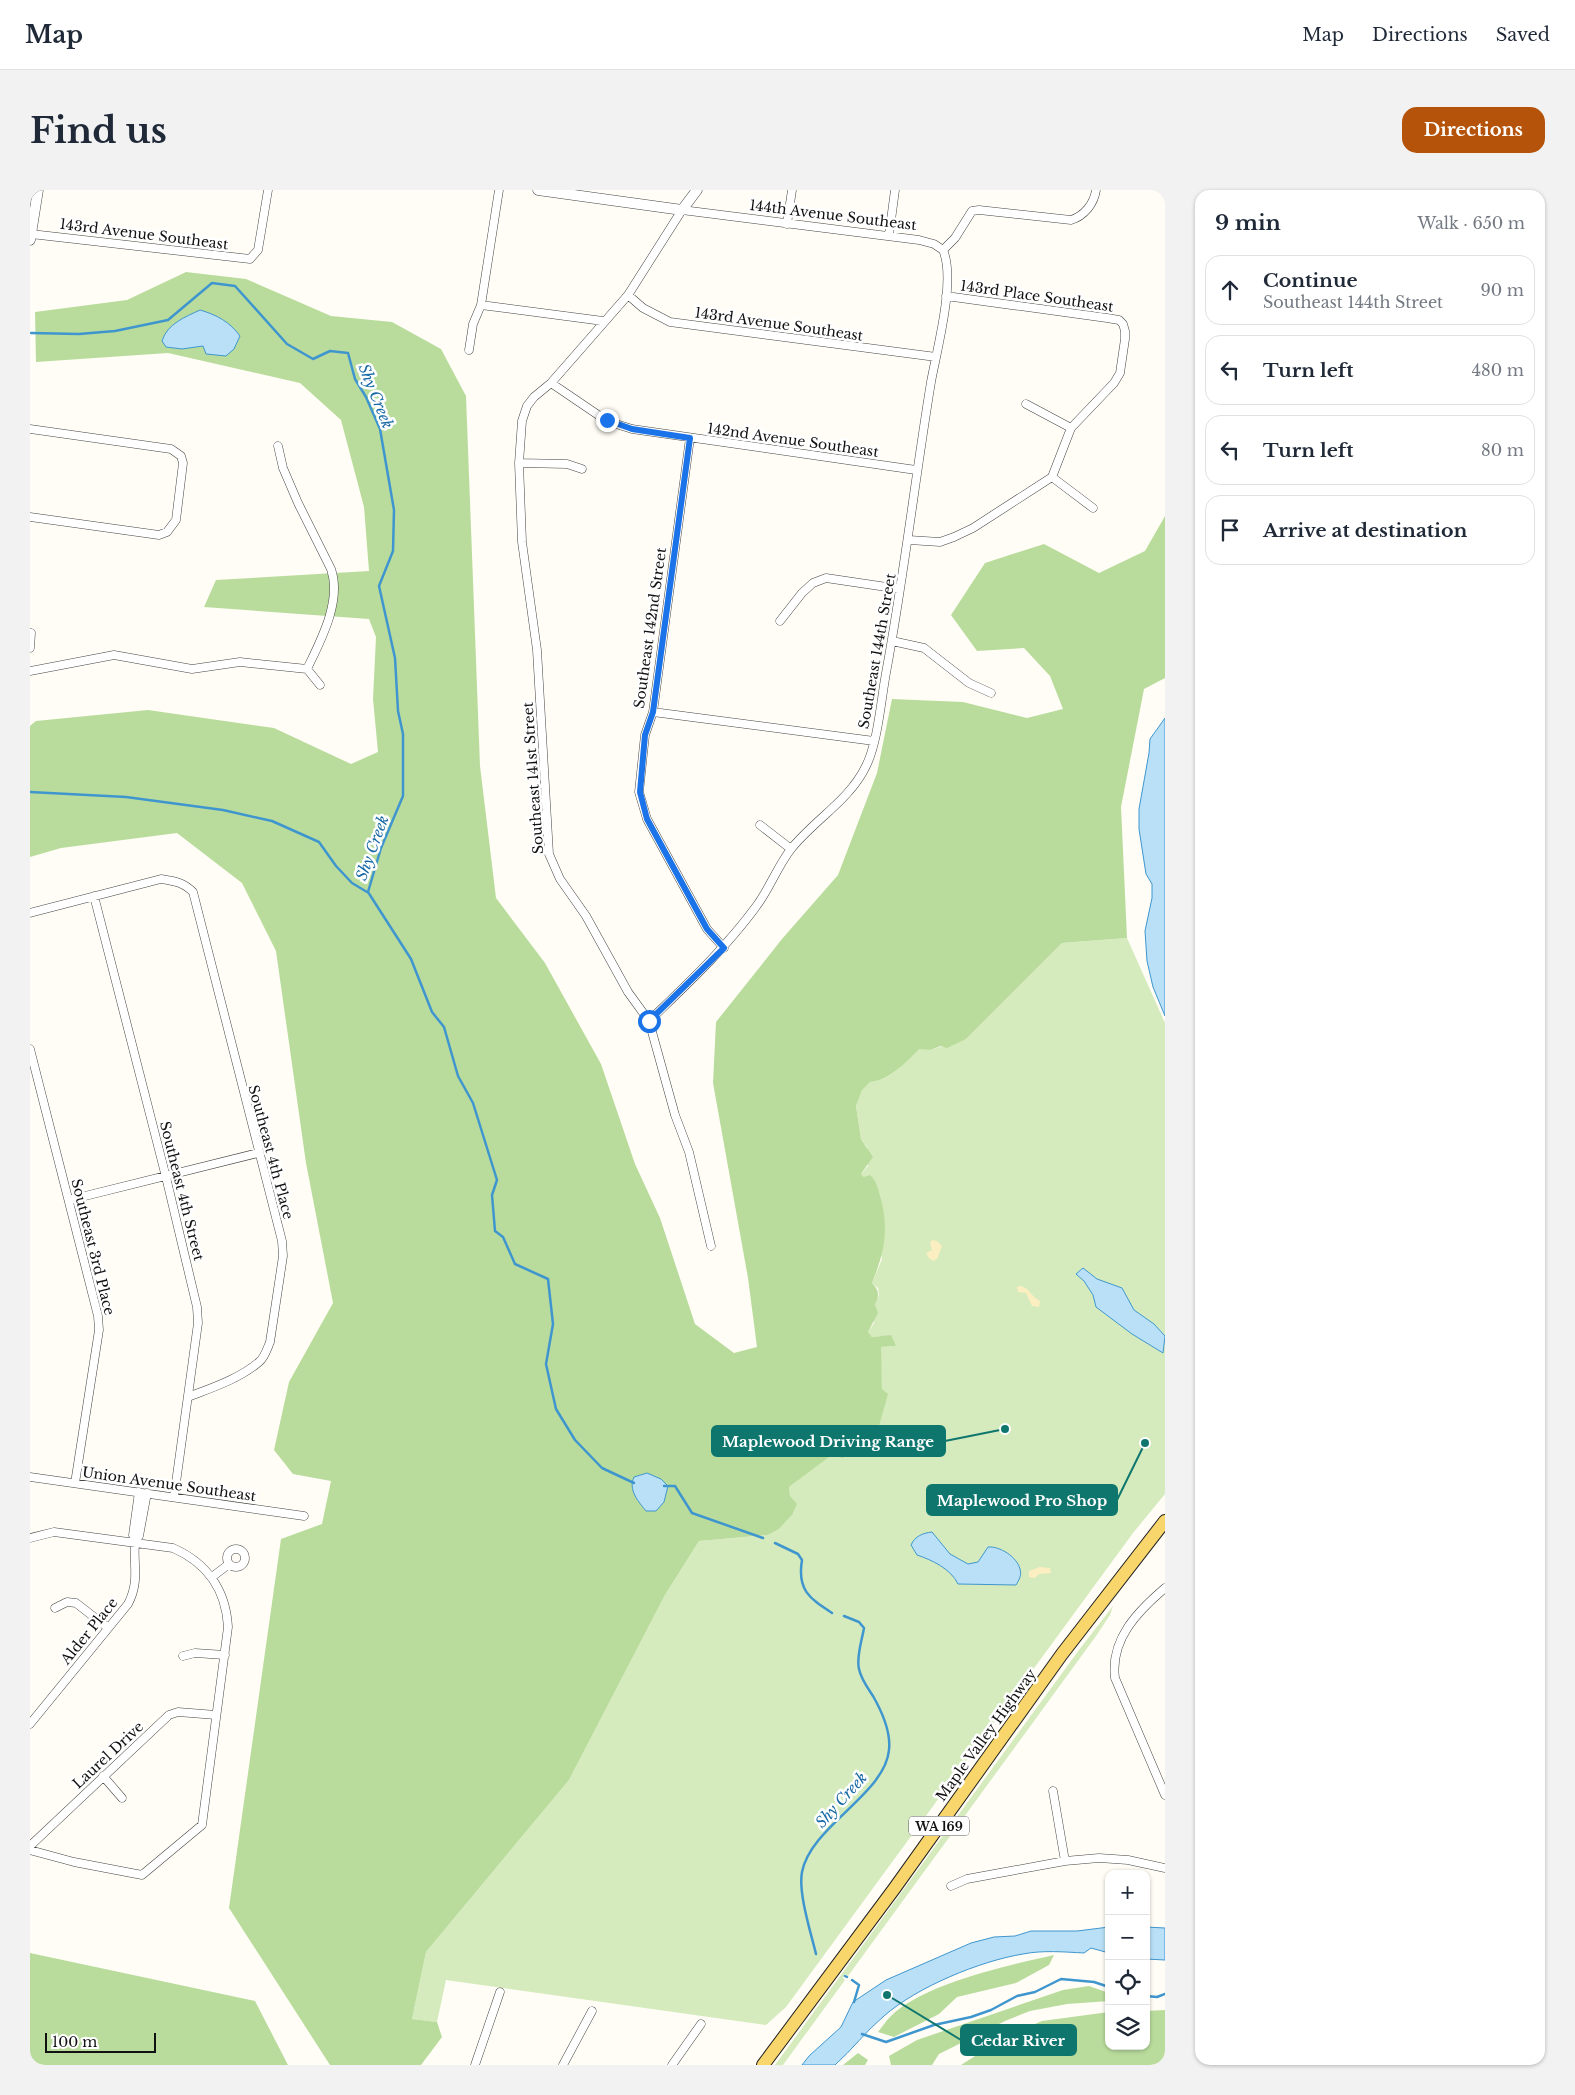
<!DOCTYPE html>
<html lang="en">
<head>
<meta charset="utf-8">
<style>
  body { margin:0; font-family:"Libre Baskerville",serif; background:#f2f2f3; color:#1f2937 }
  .controls { position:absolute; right:15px; bottom:15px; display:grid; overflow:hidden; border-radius:10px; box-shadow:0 1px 4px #0004 }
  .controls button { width:45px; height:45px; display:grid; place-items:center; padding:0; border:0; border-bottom:1px solid #e0e1e3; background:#fff; color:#1f2937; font:25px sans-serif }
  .scale { position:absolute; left:15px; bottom:12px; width:111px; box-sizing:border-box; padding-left:5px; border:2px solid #111; border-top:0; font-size:14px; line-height:18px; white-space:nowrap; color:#111; -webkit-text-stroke:4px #fff; paint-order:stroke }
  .stop { position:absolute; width:15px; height:15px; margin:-11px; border:4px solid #1a73e8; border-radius:50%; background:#fff }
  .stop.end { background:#1a73e8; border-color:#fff; box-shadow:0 1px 5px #0008 }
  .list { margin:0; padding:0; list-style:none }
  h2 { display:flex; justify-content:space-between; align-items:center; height:65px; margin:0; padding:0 20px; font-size:21px }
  h2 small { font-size:16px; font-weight:400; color:#747a83 }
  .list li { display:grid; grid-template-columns:32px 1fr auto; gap:15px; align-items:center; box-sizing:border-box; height:70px; margin:0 10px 10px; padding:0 10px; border:1px solid #e0e1e3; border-radius:15px }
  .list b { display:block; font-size:19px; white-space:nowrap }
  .list p { margin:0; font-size:16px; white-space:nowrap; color:#747a83 }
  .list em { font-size:16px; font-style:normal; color:#747a83 }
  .icon { flex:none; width:28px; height:28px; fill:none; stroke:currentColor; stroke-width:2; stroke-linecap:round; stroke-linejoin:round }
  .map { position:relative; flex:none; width:1135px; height:1875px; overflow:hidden; border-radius:15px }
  header { display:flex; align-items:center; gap:30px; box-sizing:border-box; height:70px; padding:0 25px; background:#fff; border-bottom:1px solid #e0e1e3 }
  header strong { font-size:24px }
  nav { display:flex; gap:28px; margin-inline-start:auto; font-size:18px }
  .intro { display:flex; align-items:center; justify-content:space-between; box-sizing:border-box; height:120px; padding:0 30px }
  h1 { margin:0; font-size:35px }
  .button { padding:12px 22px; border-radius:15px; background:#b45309; color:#fff; font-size:18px; font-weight:700 }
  main { display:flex; gap:30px; padding:0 30px }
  aside { flex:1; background:#fff; border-radius:15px; box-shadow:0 1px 4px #0004 }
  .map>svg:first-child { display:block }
  .green { fill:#d5ebbd }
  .forest { fill:#b9dc9c }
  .sand { fill:#fbeec1 }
  .water { fill:#b9e0f7; stroke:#3f96cf }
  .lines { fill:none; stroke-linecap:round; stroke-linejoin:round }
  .stream { stroke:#3f96cf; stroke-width:2.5 }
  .minor-casing { stroke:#444; stroke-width:9 }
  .tertiary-casing { stroke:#444; stroke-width:11 }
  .primary-casing { stroke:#222; stroke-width:14 }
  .minor { stroke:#fff; stroke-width:8 }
  .tertiary { stroke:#fff; stroke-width:10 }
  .primary { stroke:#f9d66b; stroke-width:12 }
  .route { stroke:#1a73e8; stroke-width:6 }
  .labels { text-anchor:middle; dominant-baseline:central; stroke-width:5; stroke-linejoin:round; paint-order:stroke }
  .shield { fill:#fff; stroke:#585858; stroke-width:1 }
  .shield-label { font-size:12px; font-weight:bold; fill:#111 }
  .street-label { font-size:14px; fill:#111; stroke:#fff }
  .water-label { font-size:15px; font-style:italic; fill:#1768a6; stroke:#fff }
  .leader { fill:none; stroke:#0f766e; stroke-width:2 }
  .callout-dot { fill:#0f766e; stroke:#fff; stroke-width:2 }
  .callout { fill:#0f766e; stroke:#0f766e; stroke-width:2 }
  .callout-label { font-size:15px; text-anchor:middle; font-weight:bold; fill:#fff }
</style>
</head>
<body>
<header>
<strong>Map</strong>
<nav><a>Map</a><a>Directions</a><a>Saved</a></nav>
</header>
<div class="intro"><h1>Find us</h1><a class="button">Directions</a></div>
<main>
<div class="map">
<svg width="1135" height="1875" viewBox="0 0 1135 1875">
  <rect width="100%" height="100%" fill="#fffdf5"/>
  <path class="green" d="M1097,748L1135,833V1304L1103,1343L756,1817L736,1835L416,1790L407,1832L382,1829L396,1762L539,1590L635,1405L669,1351L738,1345L749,1339L762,1325L759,1297L803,1263L854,1202L852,1199L850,1157L866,1156L852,1146L842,1147L838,1142L844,1133L845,1115L849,1105L848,1098L842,1093L852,1069L834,987L831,984L838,976L837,957L831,949L826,916L832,899L840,892C858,891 877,872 889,858L900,860L936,849L1032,753Z
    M1083,1416L1080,1425L1066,1446L818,1786L815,1784L813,1788L815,1790L753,1875H745L1049,1460Z"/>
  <path class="forest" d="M156,82L216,89L301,126L362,132L411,159L436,206L450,576L466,708L515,773L571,874L605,974L630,1028L665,1134L704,1163L727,1157L718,1088L683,893L686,832L752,749L808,685L847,583L862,509L933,512L997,528L1033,519L1020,486L994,458L947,461L921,425L955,373L1014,354L1069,383L1115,361L1135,326V488L1114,499L1091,617L1097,748L1032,753L936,849L917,858L911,856L900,860L889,859C877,872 858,891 840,892L832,900L826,916L831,949L843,967L831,984L834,987L840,985C847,991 848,1000 851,1009C859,1042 854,1063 842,1093C850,1101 849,1106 845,1115L848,1123L838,1142L842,1147L861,1145L866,1156L851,1157L852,1199L858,1204L847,1243L822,1264L812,1268L803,1264L759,1297L760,1306L767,1314L762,1325L749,1339L738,1345L669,1351L635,1405L539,1590L396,1762L382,1829L407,1832L412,1847L391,1875H300L199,1718L251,1349L292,1334L301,1291L263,1284L244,1260L259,1192L303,1113L276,973L246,761L212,693L147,643L31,658L0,667V536L6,531L118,520L244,538L321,574L348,562L343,509L346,447L339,429L174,417L186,390L339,381L334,317L311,230L270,193L138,163L6,172L5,122L97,110Z
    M0,1763L225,1811L258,1875H0Z
    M1024,1765L1019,1775L986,1793L927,1807L909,1824L864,1847L848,1842C852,1837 856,1831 860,1827C892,1794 979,1775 1024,1765Z
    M1059,1796L1079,1803V1811L1037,1814L1000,1821L975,1831L909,1864L902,1875H861L859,1866L887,1850L1033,1800Z
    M1135,1820V1875H931L975,1847L1012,1831L1079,1822V1856H1116V1821Z
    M828,1863L838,1870L835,1875H813Z"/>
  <path class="sand" d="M902,1050L907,1051L912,1056L907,1069L903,1071L899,1068L896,1063L902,1060L900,1053Z
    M989,1096C1000,1097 1001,1107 1010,1111L1009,1117L1002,1116L996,1103L988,1102L987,1097Z
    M1010,1377L1020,1378L1021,1383L1009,1384L1005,1388L999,1387V1381Z"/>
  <path class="water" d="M170,120C187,125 200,132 210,146L204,159L196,166L176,164L173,156L152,159L136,157L132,151C137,134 155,127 170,120Z
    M1135,528V826L1123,797L1117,771L1115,741L1122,708V694L1116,684L1109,639V619L1119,563L1120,549Z
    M1053,1078L1067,1089L1092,1098L1104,1120L1124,1134L1135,1146L1133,1163L1102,1144L1066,1117L1063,1105L1054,1091L1046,1084Z
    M617,1283L631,1289L638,1296L634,1312L626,1321H616C608,1311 598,1300 604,1287Z
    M902,1342L920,1364L938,1374L948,1372L958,1357C970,1356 987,1367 990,1379C992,1385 989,1390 986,1395L928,1394C921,1379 902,1370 887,1365L881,1355C885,1346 893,1343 902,1342Z
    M1079,1737V1763L1061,1758L1054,1763C1034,1762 1013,1760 993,1764C950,1771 887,1797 854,1826C836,1841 822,1860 805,1875H772L779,1866L811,1837L823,1812L856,1790L941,1753L964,1747L985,1746L1001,1741H1047Z
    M1116,1737L1135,1738V1770L1116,1769Z"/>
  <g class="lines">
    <path class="stream" d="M1,143L49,144L85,141L138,130L182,93L205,96L257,154L283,169L300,161L318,163L325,189L336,207L350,239L364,320L363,361L349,396L365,468L368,521L373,544V606L351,658L338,702L381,769L402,822L414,837L428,886L443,913L467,990L462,1005L465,1041L473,1047L485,1074L518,1089L523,1134L516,1174L526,1219L545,1250L572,1278L604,1293
      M0,602L96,607L193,620L242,631L289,652L306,676L322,693L337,702
      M634,1296H645L662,1323L733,1348
      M745,1353L768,1364L772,1370C767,1400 779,1408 802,1423
      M786,1764C781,1743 768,1703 772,1682C781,1636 855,1604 859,1560C861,1542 851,1520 843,1506C837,1497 831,1489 829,1479C826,1467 832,1450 834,1438L829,1432L814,1426
      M815,1786L817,1787
      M822,1790L829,1795L824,1812
      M1116,1806L1127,1807L1135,1804
      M832,1844L856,1852L904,1835L941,1827L961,1820L987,1806L1005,1802L1031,1789L1064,1792L1079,1797"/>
    <g class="minor-casing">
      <path id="minor" d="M757,34L762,0
        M1,44L220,69L228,60L238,0
        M859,45L865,0
        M598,105L613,118L640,132L906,167
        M916,106L1077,128L1089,130L1093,134L1095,141V149L1090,183L1084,193L1041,238L1022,287
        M451,115L573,131
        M439,160L443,134L451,115L469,0
        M521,193L577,231L602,239L886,280
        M996,214L1041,238
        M0,239L141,259L151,266L153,273L146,330L137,342L129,345L0,327
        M660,248L623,522L615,545L609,602L617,629L677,739L694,758
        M248,256L253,278L268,313L301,379C312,411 291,450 277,479
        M489,273L537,274L552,279
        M1022,287L1063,318
        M879,350L910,352L924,347L943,338L1022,287
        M750,431L772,403L783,393L796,388L870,399
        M862,451L894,458L939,493L961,503
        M0,458L1,443
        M0,481L84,465L162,479L210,472L277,479L290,495
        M623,522L844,551
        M730,635L761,659
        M64,706L136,987L167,1117L168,1133L144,1307
        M0,723L131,689C144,691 153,692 163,702L252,1051L253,1066L240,1152C237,1159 235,1167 229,1172C209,1189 181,1198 158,1207
        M619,831C656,795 694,760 725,718C739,700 747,677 761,659C784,630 820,610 836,576C848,552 851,510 856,483C874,386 885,289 901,192C907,159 926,90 913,60L925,48L942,21L949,20L1041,30C1054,26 1064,14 1066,0
        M0,859L68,1126L69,1140L45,1293
        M39,1010L228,963
        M681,1056L659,962L645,925L619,831L598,802L556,726L530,689L519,664L507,460L492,352L489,273L492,231L497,216L504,207L521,193L598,105L652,20L889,50L904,54L913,60
        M0,1287L274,1326
        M109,1302L103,1345L105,1351L109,1346L117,1303
        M0,1348L24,1342L143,1358C177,1373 196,1400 198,1437L172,1635L112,1685L44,1672L0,1660
        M197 1368a9 9 0 1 1 18 0a9 9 0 1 1-18 0Z
        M182,1387L199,1374
        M1135,1398C1108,1421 1080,1449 1085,1488L1135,1605
        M25,1418L37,1412L46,1413L77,1437
        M153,1466L165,1463L195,1465
        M0,1534L98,1414C110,1391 103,1376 105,1351
        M73,1586L92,1608
        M1023,1601L1035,1671
        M0,1656L139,1525L148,1522L186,1525
        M921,1696L937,1689L1035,1671L1069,1668L1098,1670L1135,1678
        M445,1875L470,1802
        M533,1875L562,1821
        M642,1875L671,1834"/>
    </g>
    <g class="tertiary-casing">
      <path id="tertiary" d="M508,0L652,20L667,0
        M0,50L8,0"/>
    </g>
    <g class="primary-casing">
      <path id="primary" d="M733,1875L864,1699L1032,1464L1135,1331"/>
    </g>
    <use href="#minor" class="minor"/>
    <use href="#tertiary" class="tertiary"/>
    <use href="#primary" class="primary"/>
  </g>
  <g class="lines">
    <path class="route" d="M577,230L602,239L660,248L623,522L615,545L610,602L617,629L677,739L694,758L619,831"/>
  </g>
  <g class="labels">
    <rect class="shield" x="879" y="1626.5" width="60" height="19" rx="4"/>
    <g class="shield-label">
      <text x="909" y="1636">WA 169</text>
    </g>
    <g class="street-label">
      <text transform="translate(803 25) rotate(7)">144th Avenue Southeast</text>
      <text transform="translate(114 44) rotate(7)">143rd Avenue Southeast</text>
      <text transform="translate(1007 106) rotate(8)">143rd Place Southeast</text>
      <text transform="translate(749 134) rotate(8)">143rd Avenue Southeast</text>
      <text transform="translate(763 250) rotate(8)">142nd Avenue Southeast</text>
      <text transform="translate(620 438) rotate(-82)">Southeast 142nd Street</text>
      <text transform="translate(847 461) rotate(-80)">Southeast 144th Street</text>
      <text transform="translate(503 588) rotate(-94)">Southeast 141st Street</text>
      <text transform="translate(241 962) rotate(75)">Southeast 4th Place</text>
      <text transform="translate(152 1001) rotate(76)">Southeast 4th Street</text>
      <text transform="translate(63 1057) rotate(76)">Southeast 3rd Place</text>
      <text transform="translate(139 1294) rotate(8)">Union Avenue Southeast</text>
      <text transform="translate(59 1441) rotate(-51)">Alder Place</text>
      <text transform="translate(956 1545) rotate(-54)">Maple Valley Highway</text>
      <text transform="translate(78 1565) rotate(-43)">Laurel Drive</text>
    </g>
    <g class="water-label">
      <text transform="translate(346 206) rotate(68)">Shy Creek</text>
      <text transform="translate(342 658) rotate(-70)">Shy Creek</text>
      <text transform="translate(811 1610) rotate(-48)">Shy Creek</text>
    </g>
  </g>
  <path class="leader" d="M975 1239L915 1251M1115 1253L1087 1310M857 1805L931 1850"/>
  <g class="callout-dot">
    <circle cx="975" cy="1239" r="5"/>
    <circle cx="1115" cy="1253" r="5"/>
    <circle cx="857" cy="1805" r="5"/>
  </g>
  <g class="callout">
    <rect x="682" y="1236" width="233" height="30" rx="5"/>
    <rect x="897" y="1295" width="190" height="30" rx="5"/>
    <rect x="931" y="1835" width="115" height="30" rx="5"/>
  </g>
  <g class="callout-label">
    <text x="798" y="1257">Maplewood Driving Range</text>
    <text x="992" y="1316">Maplewood Pro Shop</text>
    <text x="988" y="1856">Cedar River</text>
  </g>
</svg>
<div class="controls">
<button>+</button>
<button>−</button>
<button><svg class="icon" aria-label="locate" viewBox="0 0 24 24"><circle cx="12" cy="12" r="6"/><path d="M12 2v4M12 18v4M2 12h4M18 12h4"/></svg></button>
<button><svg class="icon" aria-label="layers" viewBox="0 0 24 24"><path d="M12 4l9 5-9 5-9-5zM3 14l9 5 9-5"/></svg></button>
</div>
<div class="scale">100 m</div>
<div class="stop" style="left:619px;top:831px"></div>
<div class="stop end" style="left:577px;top:230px"></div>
</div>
<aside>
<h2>9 min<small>Walk · 650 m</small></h2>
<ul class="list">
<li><svg class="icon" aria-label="ahead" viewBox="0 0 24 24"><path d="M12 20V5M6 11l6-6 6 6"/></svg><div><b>Continue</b><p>Southeast 144th Street</p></div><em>90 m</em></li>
<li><svg class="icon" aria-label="left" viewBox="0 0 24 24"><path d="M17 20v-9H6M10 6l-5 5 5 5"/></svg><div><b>Turn left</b></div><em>480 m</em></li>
<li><svg class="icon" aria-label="left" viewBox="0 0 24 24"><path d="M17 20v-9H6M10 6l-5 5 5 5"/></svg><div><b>Turn left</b></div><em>80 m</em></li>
<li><svg class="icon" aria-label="arrive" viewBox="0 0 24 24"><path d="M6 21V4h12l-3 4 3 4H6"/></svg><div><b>Arrive at destination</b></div></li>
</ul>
</aside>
</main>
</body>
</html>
